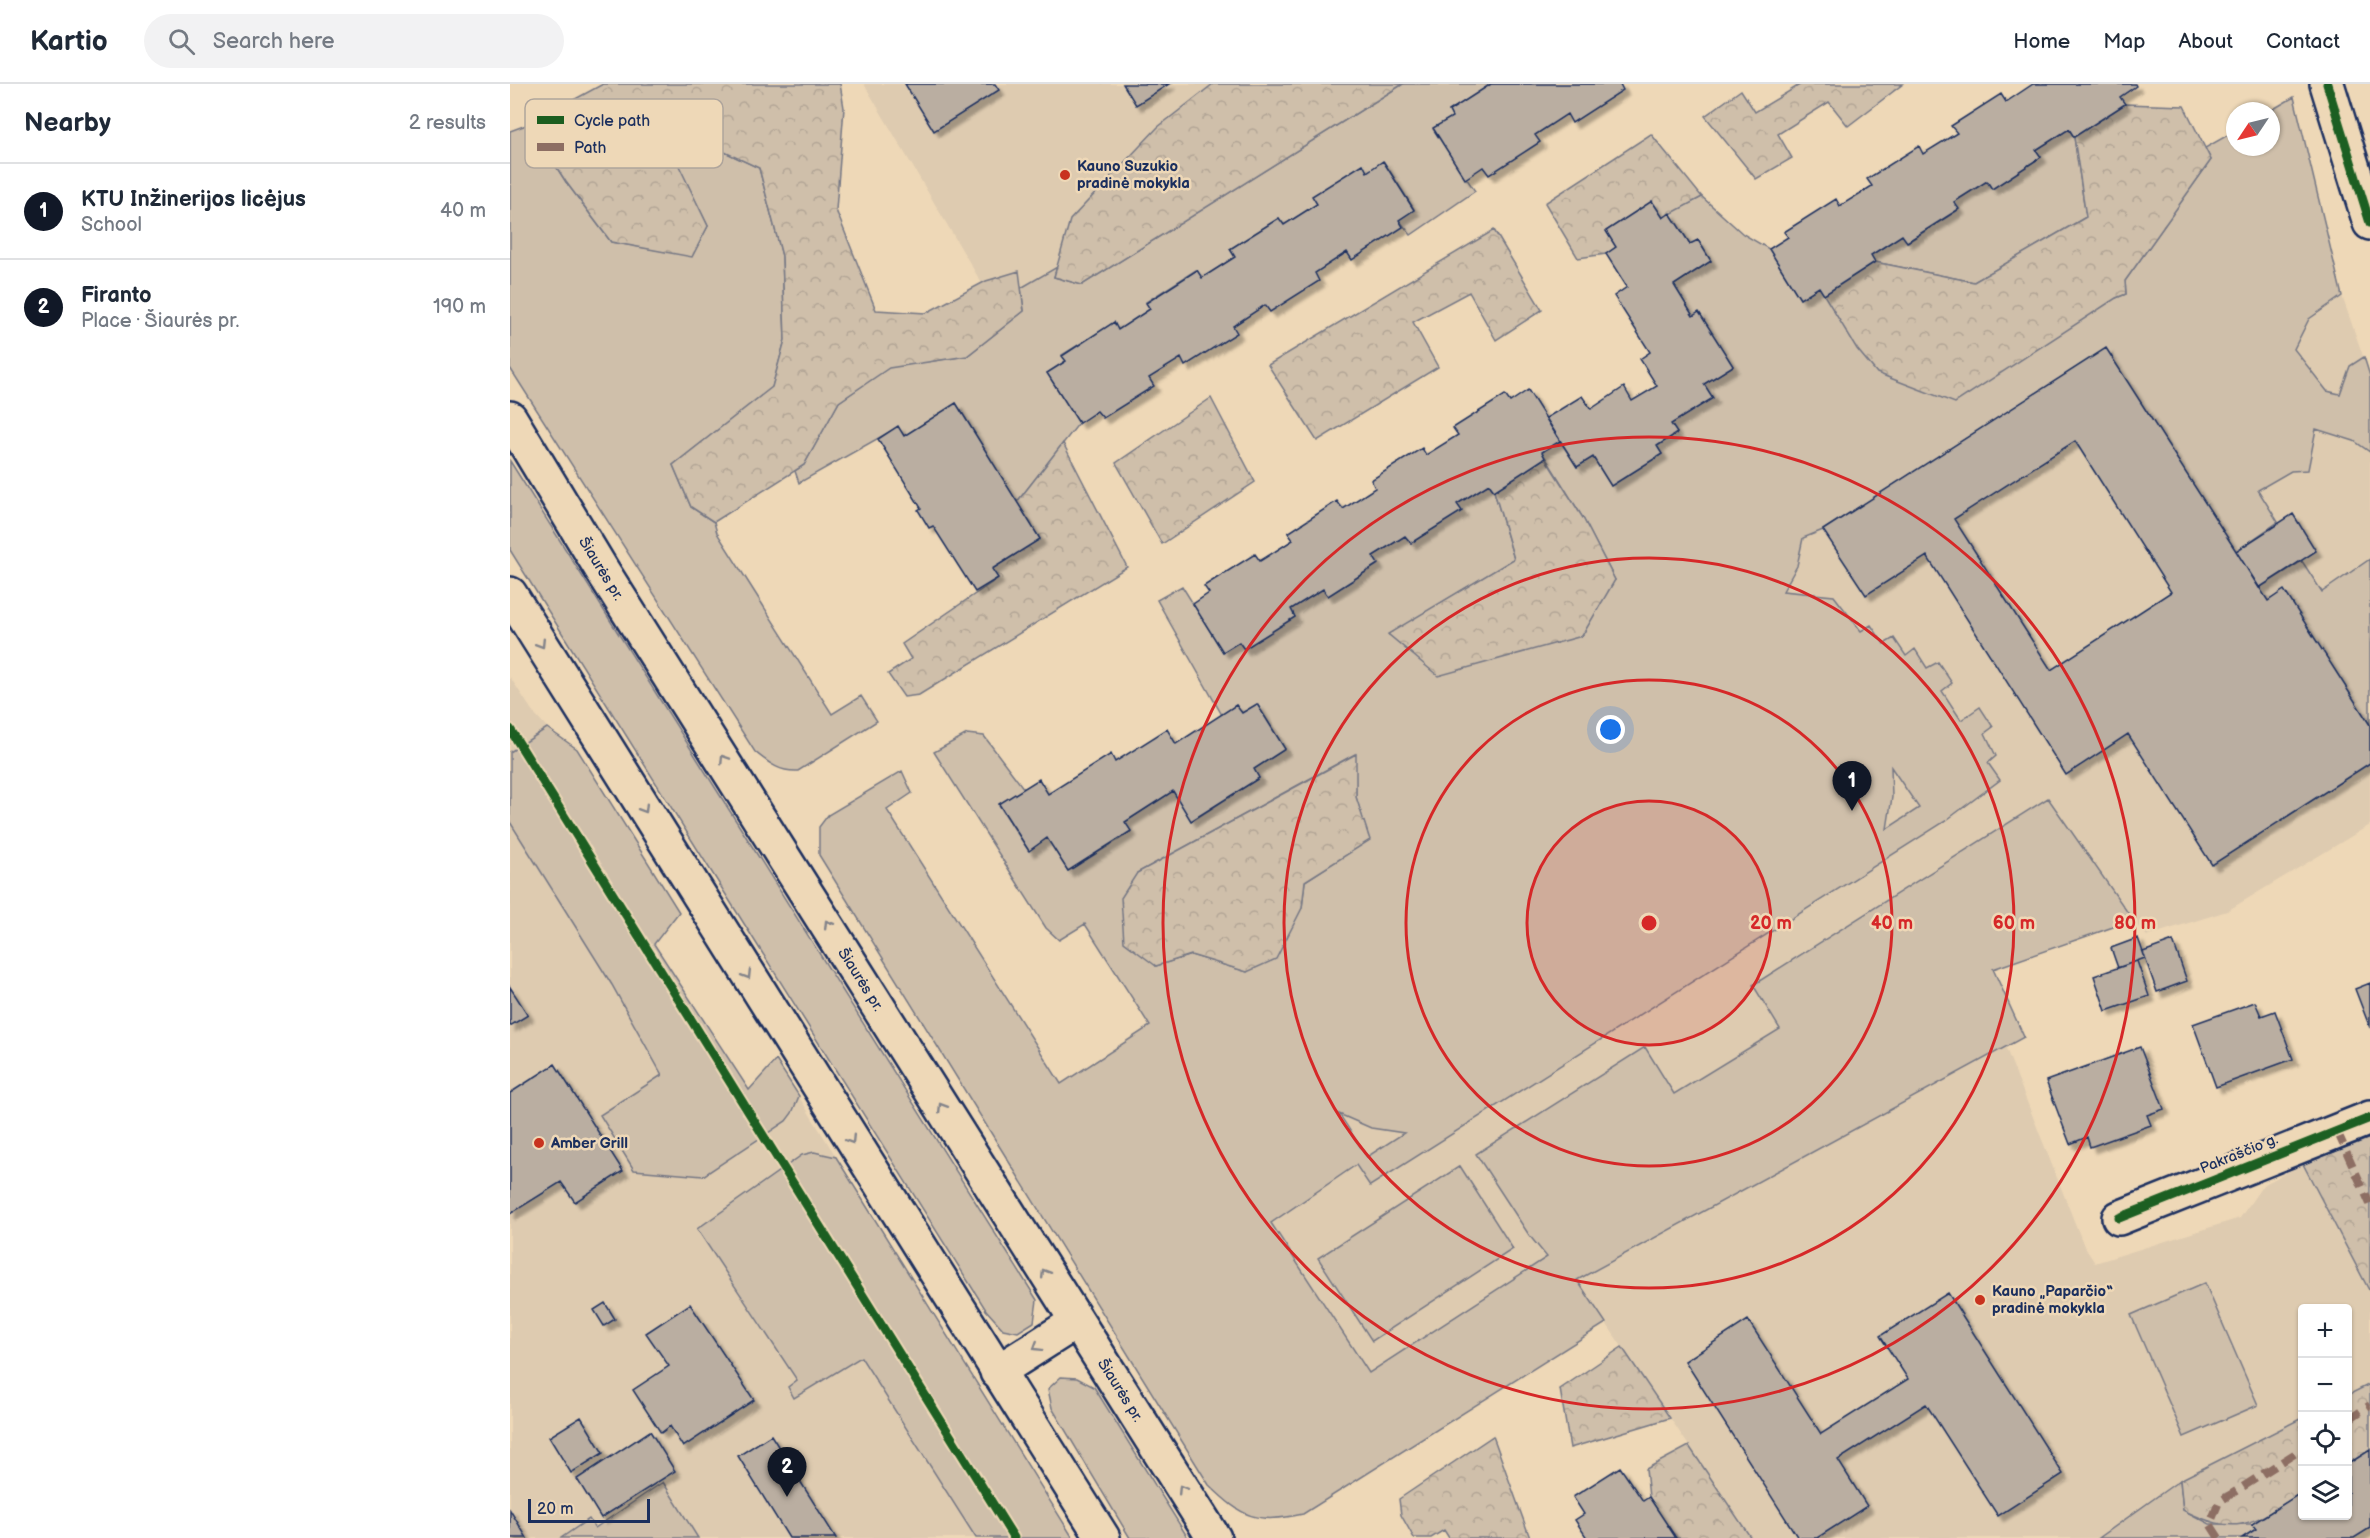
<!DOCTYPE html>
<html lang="en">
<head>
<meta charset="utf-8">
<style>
  body { margin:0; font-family:"Balsamiq Sans",sans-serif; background:#f2f2f3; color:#1f2937 }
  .controls { position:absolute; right:18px; bottom:18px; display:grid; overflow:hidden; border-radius:6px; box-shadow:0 2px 4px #0004 }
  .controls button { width:54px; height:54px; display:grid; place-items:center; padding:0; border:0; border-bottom:2px solid #e0e1e3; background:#fff; color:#1f2937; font:30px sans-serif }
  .compass { position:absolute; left:1716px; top:18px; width:54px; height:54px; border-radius:50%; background:#fff; box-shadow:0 2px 4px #0004; rotate:235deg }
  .scale { position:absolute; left:18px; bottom:15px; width:122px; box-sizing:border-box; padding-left:6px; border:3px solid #1b2f5e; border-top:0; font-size:16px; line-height:21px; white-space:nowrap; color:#1b2f5e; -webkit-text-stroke:4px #eed8b7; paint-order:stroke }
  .you { position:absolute; left:1101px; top:646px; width:21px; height:21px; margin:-15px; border:4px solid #fff; border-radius:50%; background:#1a73e8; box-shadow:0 0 0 9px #1a73e833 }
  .badge { display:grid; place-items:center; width:39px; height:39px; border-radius:50%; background:#111827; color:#fff; font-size:20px; font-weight:700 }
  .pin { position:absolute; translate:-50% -50px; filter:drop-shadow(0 2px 3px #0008) }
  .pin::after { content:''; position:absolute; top:32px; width:21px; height:18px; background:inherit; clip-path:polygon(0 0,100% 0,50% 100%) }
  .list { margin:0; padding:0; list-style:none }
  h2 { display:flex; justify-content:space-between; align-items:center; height:78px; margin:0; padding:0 24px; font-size:26px }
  h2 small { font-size:20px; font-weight:400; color:#747a83 }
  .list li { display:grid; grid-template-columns:39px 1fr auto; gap:18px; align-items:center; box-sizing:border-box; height:96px; padding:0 24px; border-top:2px solid #e0e1e3 }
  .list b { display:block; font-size:22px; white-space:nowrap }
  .list p { margin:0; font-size:20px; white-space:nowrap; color:#747a83 }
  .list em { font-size:20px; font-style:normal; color:#747a83 }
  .icon { flex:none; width:33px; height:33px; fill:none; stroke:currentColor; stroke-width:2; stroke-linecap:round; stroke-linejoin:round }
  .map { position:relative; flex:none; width:1860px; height:1454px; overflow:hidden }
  header { display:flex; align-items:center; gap:36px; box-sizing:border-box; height:84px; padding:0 30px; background:#fff; border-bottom:2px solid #e0e1e3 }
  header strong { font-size:28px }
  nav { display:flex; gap:33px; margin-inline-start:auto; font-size:21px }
  .search { width:420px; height:54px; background:#f2f2f3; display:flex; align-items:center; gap:15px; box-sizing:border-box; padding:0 21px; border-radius:33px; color:#747a83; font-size:22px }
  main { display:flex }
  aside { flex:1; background:#fff }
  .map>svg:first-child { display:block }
  .built { fill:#decbb0 }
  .grass { fill:#cfbfaa; stroke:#757784; stroke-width:1.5; fill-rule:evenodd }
  .forest { fill:url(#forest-crowns); stroke:#757784; stroke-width:1.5 }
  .building { fill:#baaea1; stroke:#1b2f5e; stroke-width:1.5; fill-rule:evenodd; filter:url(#shadow) }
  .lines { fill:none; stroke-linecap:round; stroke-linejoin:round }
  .street-casing { stroke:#1b2f5e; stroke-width:38 }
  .secondary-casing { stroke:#1b2f5e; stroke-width:38 }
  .street { stroke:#eed8b7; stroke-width:33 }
  .secondary { stroke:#eed8b7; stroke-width:33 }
  .quiet { stroke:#8d6e63; stroke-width:8; stroke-dasharray:15 8; stroke-linecap:butt }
  .cycleway-casing { stroke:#eed8b7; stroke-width:13 }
  .cycleway { stroke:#1b5e20; stroke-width:9 }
  .oneway { stroke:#84848a }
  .ring { fill:none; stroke:#d62828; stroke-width:3 }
  .poi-dot { fill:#c8321e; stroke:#eed8b7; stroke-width:2 }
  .labels { text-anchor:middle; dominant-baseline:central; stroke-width:5; stroke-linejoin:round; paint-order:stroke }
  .poi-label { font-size:15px; font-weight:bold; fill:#1b2f5e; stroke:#eed8b7; text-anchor:start }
  .street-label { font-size:15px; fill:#1b2f5e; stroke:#eed8b7 }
  .key { fill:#eed8b7; stroke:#afa59c; stroke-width:1.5 }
  .key-label { font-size:16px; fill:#1b2f5e }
  .centre { fill:#d62828; stroke:#eed8b7; stroke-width:3 }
  .ring-label { font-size:18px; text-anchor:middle; font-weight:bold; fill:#d62828; stroke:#eed8b7; stroke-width:5; stroke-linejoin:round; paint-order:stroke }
</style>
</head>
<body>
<header>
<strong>Kartio</strong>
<div class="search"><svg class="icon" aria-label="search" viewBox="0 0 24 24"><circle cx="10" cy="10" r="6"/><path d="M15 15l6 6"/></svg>Search here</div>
<nav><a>Home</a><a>Map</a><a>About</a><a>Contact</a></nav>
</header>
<main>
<aside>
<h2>Nearby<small>2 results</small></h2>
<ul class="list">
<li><span class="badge">1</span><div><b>KTU Inžinerijos licėjus</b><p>School</p></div><em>40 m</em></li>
<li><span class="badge">2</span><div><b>Firanto</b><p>Place · Šiaurės pr.</p></div><em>190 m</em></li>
</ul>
</aside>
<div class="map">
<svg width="1860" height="1454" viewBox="0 0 1860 1454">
  <defs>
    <pattern id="forest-crowns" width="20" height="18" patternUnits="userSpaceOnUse" patternTransform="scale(1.5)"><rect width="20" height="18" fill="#cfbfaa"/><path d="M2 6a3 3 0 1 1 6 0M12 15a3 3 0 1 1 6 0" fill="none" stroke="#b1a495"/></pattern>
    <filter id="shadow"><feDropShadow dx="5.5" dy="5.5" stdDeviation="1.5" flood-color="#0004"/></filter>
  </defs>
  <rect width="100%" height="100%" fill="#eed8b7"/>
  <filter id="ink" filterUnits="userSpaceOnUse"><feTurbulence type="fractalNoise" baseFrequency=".0167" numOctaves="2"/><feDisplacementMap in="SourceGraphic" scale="12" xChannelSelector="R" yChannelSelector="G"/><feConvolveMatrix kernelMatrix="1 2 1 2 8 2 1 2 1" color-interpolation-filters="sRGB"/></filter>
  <g filter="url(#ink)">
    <path class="built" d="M354,0H856L484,220Z
      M1784,13L1832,212L1860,292V741L1717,827L1637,852L1623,837L1483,885L1514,953L1495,962L1574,1162L1585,1179L1730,1134L1753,1101L1793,1080L1860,1208V1300L1838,1311V1224H1792V1334L1670,1396L1589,1454H1241L1096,1239L806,1422L576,984L640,943L594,870L846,713L847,569L1073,434L1105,496L1277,306L1725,47V63H1761L1760,27Z
      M0,593L23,628L44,651L67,665L169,828L144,860L239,1006L266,976L563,1454H0Z"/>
    <path class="grass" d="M893,0H981L939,27L942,33L923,45L965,107L901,151L889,136L904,125L874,78L857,88L853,80L803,112L807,120L774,141L769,134L720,165L725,173L692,194L686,186L636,218L640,225L608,246L604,239L552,271L556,277L537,289L569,339L507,418L446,319L394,352L388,343L289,399L285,387L294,381L329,318L379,283L457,272L514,227L511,204L547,183L544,193L572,201Z
      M1784,13L1832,212L1799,235L1784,265L1817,307L1830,310L1840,282L1854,273L1860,292V368L1844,357L1806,345L1798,386L1781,387L1748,406L1768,438L1726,467L1596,265L1313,446L1293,454L1287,482L1273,507L1324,512L1351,547L1361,541L1374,560L1384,554L1396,572L1405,565L1417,584L1428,578L1442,599L1432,607L1451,636L1470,623L1483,643L1475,649L1486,672L1478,679L1490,696L1434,738L860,1102L846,1081L761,1139L859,1289L1037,1173L1019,1151L966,1070L1135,963L1164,1010L1270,945L1243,901L1538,714L1623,836L1483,885L1514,953L1067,1196L1096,1239L793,1430C746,1440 733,1434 699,1401L309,771V743L318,731L392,687L402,709L377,726L551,1000L640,942L575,840L549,856L536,844L424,668L457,650L474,652L514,705L489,721L518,766L537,754L558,787L621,748L615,738L663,707L682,737L749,694L744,685L775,665L747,620L732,629L726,621L712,631L647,516L672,502L713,568L729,558L734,565L785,533L781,525L813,505L818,512L867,481L863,472L895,452L901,459L951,427L947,420L979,400L984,407L1004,475L878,551L1105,496L1073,434L1032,368L1050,357L1067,383L1083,373L1101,402L1152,370L1147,362L1167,349L1161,340L1202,314L1194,300L1223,282L1189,229L1183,232L1164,201L1201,177L1188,156L1180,160L1160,129L1192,113L1233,150L1259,165L1290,215L1309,203L1606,214L1616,210L1615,197L1701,76L1695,64L1725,47V63H1761L1760,27ZM845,670L846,713L859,756L795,797L792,824L737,888L681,871L646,882L627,789ZM1381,683L1409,724L1377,745L1382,713ZM829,1030L861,1044L894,1049L857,1073Z
      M19,40L56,98L101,158L182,172L198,142L158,61L187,55L249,84L272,172L275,256L262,304L163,381L181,423L204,438L207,449L322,630L351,612L367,637L288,687C269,688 259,679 245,668L0,284V47Z
      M1559,45L1564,53L1576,133L1464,198L1365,178L1361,171L1392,151L1398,158L1448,126L1444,118L1477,97L1482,105L1531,73L1526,66Z
      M0,377L527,1216L524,1238L508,1248L493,1245L476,1226L0,466Z
      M1860,475V641L1774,507L1758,517L1749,504L1792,477L1812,508Z
      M37,644L67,665L169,828L144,860L239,1006L266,976L289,1012L282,1029L276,1037L193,1092L124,1086L90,1031L152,991L102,901L0,738V668Z
      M304,1068L326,1073L563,1454H466L351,1273L284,1314L278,1303L287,1296L187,1145L292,1071Z
      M950,1082L1003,1165L862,1257L808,1174Z
      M1695,1199L1748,1321L1674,1353L1621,1231Z
      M551,1293L567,1294L584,1303L678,1454H620L542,1324L538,1305Z
      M1670,1396L1673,1426L1700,1440H1742L1746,1445L1732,1454H1589Z
      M153,1398L188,1454H51L79,1435L85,1444Z"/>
    <path class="forest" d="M93,0H330L334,24L326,126L366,226L416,229L476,197L509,187L514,227L457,272L379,284L329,318L294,381L204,438L181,423L163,381L262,303L275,256L272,172L249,84L187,55L159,61L198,142L182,173L101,158L56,98L19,40Z
      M703,0H893L572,201L544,193L560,136L648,43Z
      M1291,0H1393L1338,42L1319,18L1268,50L1282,74L1246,95L1195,32L1231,6L1245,28Z
      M1615,20L1674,22L1701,76L1615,197L1616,210L1606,214L1445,319L1367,289L1347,265L1314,211L1365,178L1464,198L1576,133L1564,53Z
      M1141,50L1192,113L1153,134L1142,117L1096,147L1106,163L1096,170L1068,174L1035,119Z
      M984,146L1032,226L986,256L959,208L903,238L928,283L807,357L758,281Z
      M701,314L745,398L652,460L606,379Z
      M553,359L617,483L409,611L394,613L378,590L401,575L392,560L487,495L482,485L530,455L507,418Z
      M1035,374L1073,434L1105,496L1072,552L928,592L878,550L1004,475L984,407Z
      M846,670V713L860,756L795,797L792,824L766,875L737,888L681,871L646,882L614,858L611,814L627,789Z
      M1860,1054V1208L1793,1080Z
      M1112,1263L1160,1334L1060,1364L1050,1305Z
      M1860,1300V1366L1838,1380V1311Z
      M1792,1334V1408C1744,1439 1729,1454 1673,1426L1670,1396Z
      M983,1352L1020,1454H939L934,1446L921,1454H904L891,1431L889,1415Z
      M1179,1362L1241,1454H1166L1139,1413L1136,1385Z"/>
    <path class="building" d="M395,0H485L489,6L424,47Z
      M613,0H659L626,21Z
      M981,0H1110L1113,6L1062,39L1057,30L1025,51L1030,58L979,91L973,83L955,95L923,44L942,33L939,27Z
      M1523,0H1625L1626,2L1610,13L1615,20L1564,53L1559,45L1526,66L1531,73L1482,105L1477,97L1444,118L1449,125L1397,158L1392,151L1361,171L1365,178L1314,211L1309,203L1290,215L1259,165L1278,153L1274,148L1326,115L1330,122L1362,102L1357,95L1409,62L1413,70L1447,49L1441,42L1491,10L1496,18Z
      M873,77L904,126L889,136L893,143L842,176L837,168L805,189L809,197L760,228L755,221L723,242L727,249L675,282L671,274L639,294L644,302L593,334L587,327L569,339L537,289L556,277L552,272L604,238L608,246L640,225L636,219L687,186L692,194L725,173L720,165L769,134L774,141L807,120L802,112L853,80L857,88Z
      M1142,117L1153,134L1160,129L1180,160L1188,156L1201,177L1164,201L1183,232L1189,228L1223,282L1194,300L1203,314L1161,340L1167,349L1147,362L1152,370L1101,402L1083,373L1067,383L1036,334L1072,312L1081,325L1114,303L1122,317L1147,302L1130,275L1140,268L1104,212L1117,203L1096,170L1106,163L1096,147Z
      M1596,264L1758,517L1774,506L1860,641V679L1702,781L1618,650L1556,691L1417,472L1356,511L1313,446ZM1565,357L1661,508L1541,586L1444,435Z
      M1018,306L1050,357L1032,368L1035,374L984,407L979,400L947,420L952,427L901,459L895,452L863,472L868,480L818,512L813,505L781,525L785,533L734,565L729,558L713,568L683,520L699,509L694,502L745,470L750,477L783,456L778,449L827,417L833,425L865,404L861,396L912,364L916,371L948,351L943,344L995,311L1000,318Z
      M446,319L530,455L482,485L488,494L465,508L423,442L419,444L408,426L411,424L368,355L388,342L394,352Z
      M1783,430L1806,467L1749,504L1726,467Z
      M747,620L775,665L744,685L749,694L681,737L663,707L615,738L621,747L558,787L537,754L519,767L489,720L529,695L538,710L601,670L605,678L657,645L666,660L726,621L732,629Z
      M1628,854L1635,874L1608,884L1601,864Z
      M1663,857L1677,897L1647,908L1633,868Z
      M1627,877L1639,912L1596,927L1584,892Z
      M1860,899V944L1845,905Z
      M0,903L18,931L0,942Z
      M1745,918L1751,932L1765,927L1783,975L1706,1003L1683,940Z
      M1630,963L1654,1025L1637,1031L1641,1041L1580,1063L1577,1053L1560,1060L1536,997Z
      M45,980L113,1087L65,1118L51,1098L0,1130V1009Z
      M1438,1209L1553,1390L1488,1432L1416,1320L1328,1376L1357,1422L1307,1454H1288L1175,1277L1238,1236L1311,1350L1398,1295L1370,1252Z
      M95,1219L105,1235L94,1242L84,1226Z
      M180,1220L244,1316L173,1363L160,1342L151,1349L123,1306L159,1282L136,1249Z
      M71,1333L93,1369L61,1389L39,1353Z
      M140,1347L165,1387L91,1434L67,1395Z
      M261,1351L326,1454H279L228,1372Z
      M1860,1366V1444L1844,1454H1732L1746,1445L1742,1440L1792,1408V1432H1838V1380Z
      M1110,1383L1133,1417L1139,1413L1166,1454H1077L1065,1436L1074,1430L1063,1413Z
      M0,1426L17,1454H0Z"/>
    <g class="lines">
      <g class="street-casing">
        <path id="street" d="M1817,0L1860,139
          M1609,1134L1860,1034"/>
      </g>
      <g class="secondary-casing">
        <g id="secondary">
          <path id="s1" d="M0,334L92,486L704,1454"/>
          <path d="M0,510L593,1454"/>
          <path d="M487,1288L566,1238"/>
        </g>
      </g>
      <use href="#street" class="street"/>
      <use href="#secondary" class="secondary"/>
      <path class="quiet" d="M1827,1047L1860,1120
        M1838,1336L1860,1321
        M1709,1454L1700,1440L1709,1418L1792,1365"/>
      <g class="cycleway-casing">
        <path id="cycleway" d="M1817,0L1860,139
          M0,645L504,1454
          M1609,1134L1860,1034"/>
      </g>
      <use href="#cycleway" class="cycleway"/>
    </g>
    <defs><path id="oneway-chevron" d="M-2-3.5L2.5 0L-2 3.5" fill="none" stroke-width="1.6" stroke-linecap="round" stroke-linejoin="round" transform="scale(1.5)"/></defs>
    <g class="oneway">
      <use href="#oneway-chevron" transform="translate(31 560) rotate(58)"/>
      <use href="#oneway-chevron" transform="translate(214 675) rotate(-123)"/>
      <use href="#oneway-chevron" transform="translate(134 725) rotate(58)"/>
      <use href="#oneway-chevron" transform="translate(318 840) rotate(-122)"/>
      <use href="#oneway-chevron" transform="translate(237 891) rotate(58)"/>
      <use href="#oneway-chevron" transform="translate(432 1023) rotate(-122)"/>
      <use href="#oneway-chevron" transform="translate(341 1056) rotate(58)"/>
      <use href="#oneway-chevron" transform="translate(535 1189) rotate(-122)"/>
      <use href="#oneway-chevron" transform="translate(527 1263) rotate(148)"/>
      <use href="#oneway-chevron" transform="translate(672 1405) rotate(-122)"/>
    </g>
  </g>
  <circle cx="1139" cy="839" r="122" fill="#d62828" fill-opacity=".12"/>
  <g class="ring">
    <circle cx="1139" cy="839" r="122"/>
    <circle cx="1139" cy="839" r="243"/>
    <circle cx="1139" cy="839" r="365"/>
    <circle cx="1139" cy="839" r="486"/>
  </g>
  <g class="poi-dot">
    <circle cx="555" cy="91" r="6"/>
    <circle cx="29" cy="1059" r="6"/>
    <circle cx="1470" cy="1216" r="6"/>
  </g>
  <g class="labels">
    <g class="poi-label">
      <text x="567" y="82">Kauno Suzukio<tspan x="567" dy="17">pradinė mokykla</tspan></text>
      <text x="41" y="1059">Amber Grill</text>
      <text x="1482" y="1207">Kauno „Paparčio“<tspan x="1482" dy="17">pradinė mokykla</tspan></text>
    </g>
    <g class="street-label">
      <text stroke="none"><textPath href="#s1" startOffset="176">Šiaurės pr.</textPath></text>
      <text stroke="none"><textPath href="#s1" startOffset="662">Šiaurės pr.</textPath></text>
      <text transform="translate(1729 1070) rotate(-22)">Pakraščio g.</text>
      <text stroke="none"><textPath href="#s1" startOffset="1148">Šiaurės pr.</textPath></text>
    </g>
  </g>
  <rect x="15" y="15" width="198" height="69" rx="9" class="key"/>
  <rect x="27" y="32" width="27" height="8" fill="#1b5e20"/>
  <rect x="27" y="59" width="27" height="8" fill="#8d6e63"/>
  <g class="key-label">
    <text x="64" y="42">Cycle path</text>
    <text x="64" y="69">Path</text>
  </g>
  <circle cx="1139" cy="839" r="9" class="centre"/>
  <g class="ring-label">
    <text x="1261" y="845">20 m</text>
    <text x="1382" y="845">40 m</text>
    <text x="1504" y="845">60 m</text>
    <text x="1625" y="845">80 m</text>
  </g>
</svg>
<div class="controls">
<button>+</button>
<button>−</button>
<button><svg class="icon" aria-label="locate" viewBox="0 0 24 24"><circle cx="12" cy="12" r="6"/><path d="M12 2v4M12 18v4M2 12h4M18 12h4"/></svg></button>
<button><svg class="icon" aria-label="layers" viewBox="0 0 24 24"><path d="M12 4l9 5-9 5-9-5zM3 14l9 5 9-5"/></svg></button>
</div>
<svg class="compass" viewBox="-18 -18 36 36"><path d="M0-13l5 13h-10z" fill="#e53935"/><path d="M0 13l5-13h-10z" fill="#747a83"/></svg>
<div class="scale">20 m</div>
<div class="you"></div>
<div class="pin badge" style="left:1342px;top:727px">1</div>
<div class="pin badge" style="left:277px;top:1413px">2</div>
</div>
</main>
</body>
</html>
